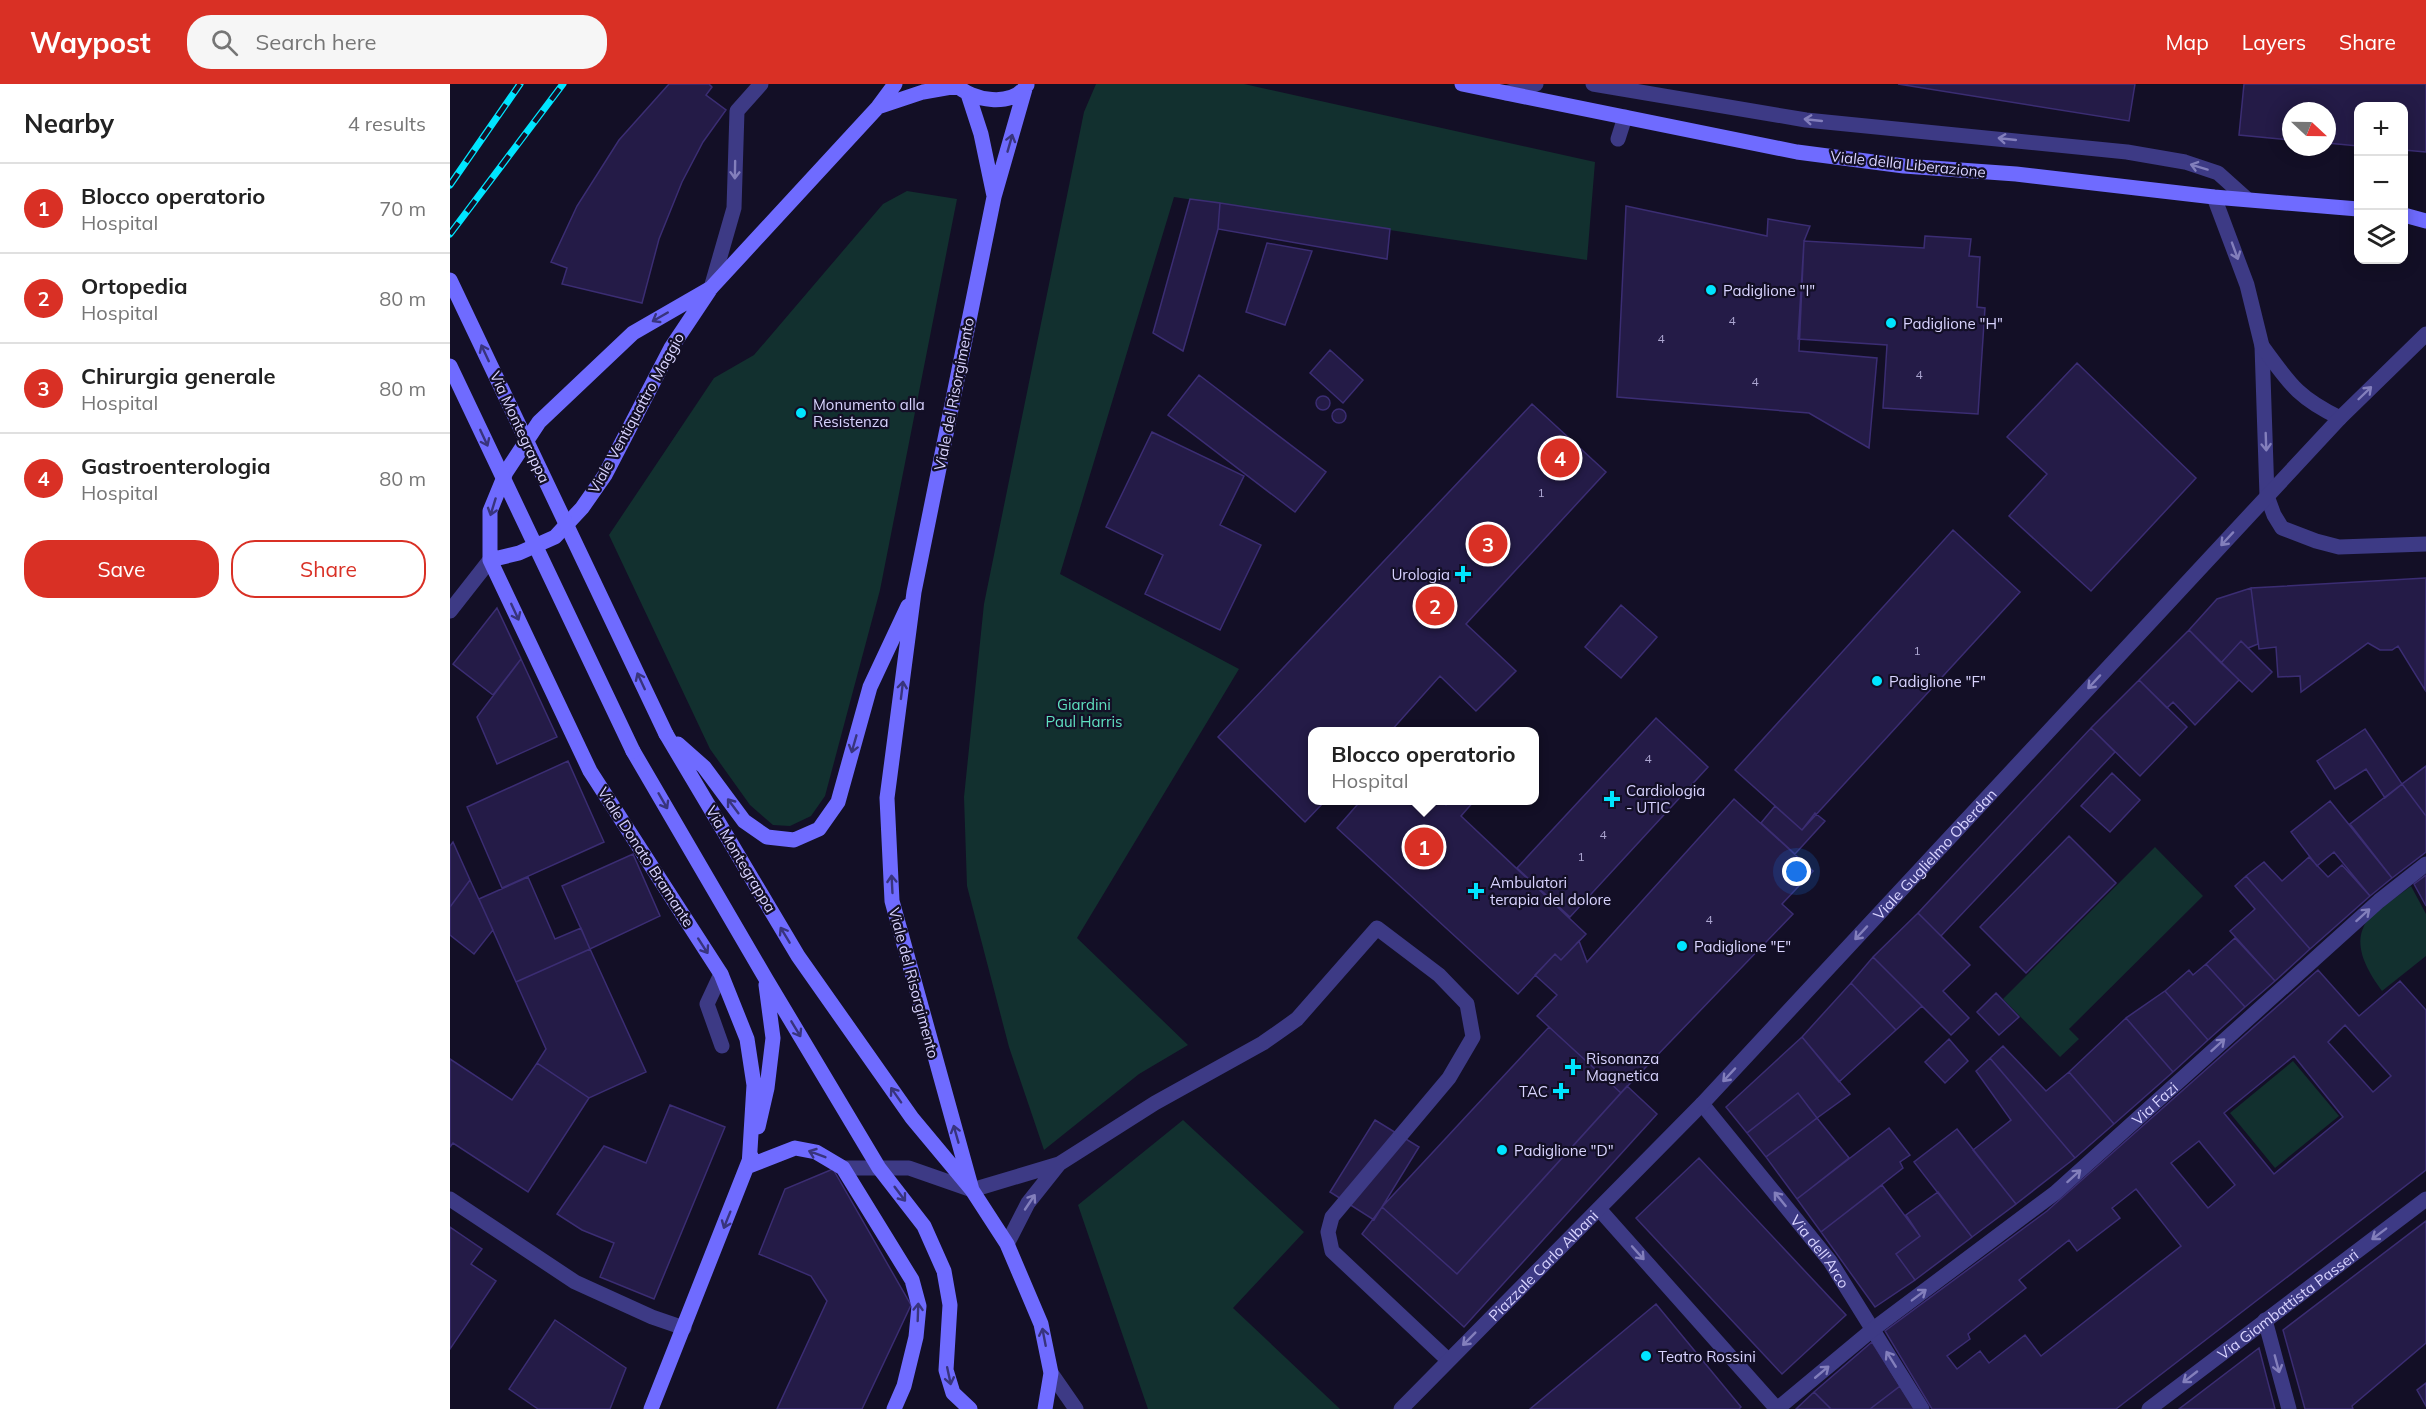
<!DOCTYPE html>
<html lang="en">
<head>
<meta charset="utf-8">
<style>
  body { margin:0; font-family:Mulish,sans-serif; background:#f6f6f6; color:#222 }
  .controls { position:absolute; right:18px; top:18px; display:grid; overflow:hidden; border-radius:12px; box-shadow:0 3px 15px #0003 }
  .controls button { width:54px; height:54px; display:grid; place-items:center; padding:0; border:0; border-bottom:2px solid #e0e0e0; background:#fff; color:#222; font:30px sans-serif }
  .compass { position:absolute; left:1832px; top:18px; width:54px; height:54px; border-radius:50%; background:#fff; box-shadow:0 3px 15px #0003; rotate:112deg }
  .you { position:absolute; left:1347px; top:788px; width:21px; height:21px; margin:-15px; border:4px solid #fff; border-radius:50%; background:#1a73e8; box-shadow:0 0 0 9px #1a73e833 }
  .badge { display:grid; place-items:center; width:39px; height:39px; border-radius:50%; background:#d93025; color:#fff; font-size:20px; font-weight:700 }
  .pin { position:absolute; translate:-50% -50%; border:3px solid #fff; box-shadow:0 2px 6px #0006 }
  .popup { position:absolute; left:858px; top:643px; width:231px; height:78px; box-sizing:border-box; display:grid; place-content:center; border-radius:12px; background:#fff; filter:drop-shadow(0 2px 4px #0005); font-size:20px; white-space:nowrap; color:#767676 }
  .popup b { font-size:22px; color:#222 }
  .popup::after { content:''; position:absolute; left:50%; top:100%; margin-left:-12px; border:12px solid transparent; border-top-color:#fff }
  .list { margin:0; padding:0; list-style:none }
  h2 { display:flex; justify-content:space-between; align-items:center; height:78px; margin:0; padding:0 24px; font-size:26px }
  h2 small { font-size:20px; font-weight:400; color:#767676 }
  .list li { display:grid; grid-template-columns:39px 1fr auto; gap:18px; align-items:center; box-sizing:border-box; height:90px; padding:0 24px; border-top:2px solid #e0e0e0 }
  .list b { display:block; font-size:22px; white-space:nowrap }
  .list p { margin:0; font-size:20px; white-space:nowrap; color:#767676 }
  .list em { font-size:20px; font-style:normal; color:#767676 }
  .actions { display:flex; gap:12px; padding:18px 24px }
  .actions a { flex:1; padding:14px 0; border:2px solid #d93025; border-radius:24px; text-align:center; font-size:21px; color:#d93025 }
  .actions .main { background:#d93025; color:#fff }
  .icon { flex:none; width:33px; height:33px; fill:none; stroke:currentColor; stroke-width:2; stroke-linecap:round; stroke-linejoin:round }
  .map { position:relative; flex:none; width:1976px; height:1325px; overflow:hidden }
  header { display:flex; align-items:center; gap:36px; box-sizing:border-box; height:84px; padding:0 30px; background:#d93025; color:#fff }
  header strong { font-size:28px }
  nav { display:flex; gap:33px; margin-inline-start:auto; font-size:21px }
  .search { width:420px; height:54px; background:#f6f6f6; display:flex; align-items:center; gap:15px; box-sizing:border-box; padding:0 21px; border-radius:24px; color:#767676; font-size:22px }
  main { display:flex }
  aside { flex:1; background:#fff }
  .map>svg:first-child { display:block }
  .green { fill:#12302f }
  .building { fill:#241b47; stroke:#3b2d73; stroke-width:1.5; fill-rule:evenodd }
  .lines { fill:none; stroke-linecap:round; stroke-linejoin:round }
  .lane { stroke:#3d3a85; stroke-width:15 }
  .street { stroke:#3d3a85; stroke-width:15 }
  .secondary { stroke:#6f6bff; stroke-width:15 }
  .rail-casing { stroke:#00e5ff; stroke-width:7 }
  .rail { stroke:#130f26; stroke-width:4.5; stroke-dasharray:14; stroke-linecap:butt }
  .secondary-bridge { stroke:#6f6bff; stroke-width:15 }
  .oneway { stroke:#837fbc }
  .oneway2 { stroke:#38347d }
  .poi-dot { fill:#00e5ff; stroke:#130f26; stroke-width:2 }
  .labels { text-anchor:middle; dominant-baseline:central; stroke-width:4.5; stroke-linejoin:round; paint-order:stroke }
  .number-label { font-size:12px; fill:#aca6d1 }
  .street-label { font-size:15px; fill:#d9d4ff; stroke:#130f26 }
  .poi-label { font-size:15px; fill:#d9d4ff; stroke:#130f26; text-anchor:start }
  .park-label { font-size:15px; fill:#5fe0c0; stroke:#130f26 }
</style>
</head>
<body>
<header>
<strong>Waypost</strong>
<div class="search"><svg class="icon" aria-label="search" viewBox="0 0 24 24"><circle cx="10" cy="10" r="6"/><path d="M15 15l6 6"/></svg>Search here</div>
<nav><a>Map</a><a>Layers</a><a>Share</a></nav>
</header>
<main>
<aside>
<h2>Nearby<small>4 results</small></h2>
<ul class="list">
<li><span class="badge">1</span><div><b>Blocco operatorio</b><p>Hospital</p></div><em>70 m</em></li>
<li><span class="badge">2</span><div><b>Ortopedia</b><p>Hospital</p></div><em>80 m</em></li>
<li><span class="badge">3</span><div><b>Chirurgia generale</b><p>Hospital</p></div><em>80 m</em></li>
<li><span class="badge">4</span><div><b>Gastroenterologia</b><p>Hospital</p></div><em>80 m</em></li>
</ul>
<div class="actions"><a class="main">Save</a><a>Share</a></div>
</aside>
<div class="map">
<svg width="1976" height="1325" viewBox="0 0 1976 1325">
  <rect width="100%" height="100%" fill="#130f26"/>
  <path class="green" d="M646,0H794L1145,78L1137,176L724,113L610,490L789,585L627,854L738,961L689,990L594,1066L559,963L517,802L514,713L534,520L634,28Z
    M457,107L507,115L430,506L375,712L361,732L340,742L323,741L300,721L260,665L159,451L264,294L304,271L433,120Z
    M1705,763L1753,812L1619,945L1629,955L1610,973L1553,915Z
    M1961,802L1976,830V872L1932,907C1919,889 1903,864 1914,842C1919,831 1950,811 1961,802Z
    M1843,977L1889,1032L1825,1084L1780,1029Z
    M733,1036L854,1148L783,1224L890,1325H698L628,1121Z"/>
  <path class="building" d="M219,0H259L262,3L256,11L276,26L253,58L232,98L209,155L192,219L112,200L117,184L101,178L127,122L169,56Z
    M1448,0H1685L1679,37Z
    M1794,0H1976V68L1954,66V22H1908V62L1877,59V27H1841V56L1789,51Z
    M740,115L770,119L768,145L733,267L703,249Z
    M770,119L940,145L937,175L768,145Z
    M1176,122L1317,152L1318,135L1360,142L1354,157L1349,267L1427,274L1419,364L1359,329L1167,313Z
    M1475,152L1521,155L1519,172L1530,173L1527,223L1535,224L1528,330L1433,324L1437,261L1348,255L1354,157L1474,164Z
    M817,159L862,167L835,241L796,228Z
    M880,266L913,296L893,319L860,289Z
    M1627,279L1746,394L1641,507L1559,432L1597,390L1557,353Z
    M749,291L876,388L845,428L718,331Z
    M866 319a7 7 0 1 1 14 0a7 7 0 1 1-14 0Z
    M1082,320L1156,388L1016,540L1066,587L1026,627L990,592L940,648H863V716H876L855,738L768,653Z
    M882 332a7 7 0 1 1 14 0a7 7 0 1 1-14 0Z
    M702,348L794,392L770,441L811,461L770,546L695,510L713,471L656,443Z
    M1503,446L1570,508L1352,746L1285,686Z
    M1976,494L1975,606L1948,562L1942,566H1930L1918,559L1851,608L1850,592L1828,593L1826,563L1809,565L1801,504Z
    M1801,504L1808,560L1798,564L1791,557L1771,579L1739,546L1767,515Z
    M1171,521L1207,553L1171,594L1135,563Z
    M47,524L71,575L43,611L3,580Z
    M1739,546L1789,596L1745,641L1723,618L1717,624L1689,596Z
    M1791,557L1822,588L1802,608L1771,579Z
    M71,575L107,653L47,680L27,633Z
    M1689,596L1737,643L1690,692L1641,644Z
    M1206,634L1258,683L1120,833L1067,784Z
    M1641,644L1665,668L1491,852L1468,829Z
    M1915,645L1952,700L1935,714L1916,685L1885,705L1867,677Z
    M118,677L154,758L52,804L17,723Z
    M1976,682V732L1952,700Z
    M1662,689L1690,716L1660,748L1631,722Z
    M1952,700L1976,732V768L1942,794L1900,740Z
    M1284,715L1363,787L1332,820L1343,830L1171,1009L1087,932L1107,911L1085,891L1105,870L1111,876L1129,857L1137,878Z
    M902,716H991L996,721L1000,716H1025L1011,732L1136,850L1111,876L1105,870L1068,910L887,744L907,721Z
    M1880,717L1942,794L1920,812L1884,768L1867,782L1841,748Z
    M1325,722L1352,746L1365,729L1375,737L1345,770L1311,739Z
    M1619,752L1666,799L1576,889L1530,843Z
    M3,758L20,796L0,823V762Z
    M183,770L210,832L140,865L112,802Z
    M1859,773L1878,793L1892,781L1920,812L1860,865L1796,792L1814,778L1832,797Z
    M1976,791V822L1964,800Z
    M1796,792L1860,865L1825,897L1780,847L1805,825L1785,802Z
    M78,793L105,855L131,844L140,865L66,898L29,815Z
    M20,796L43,846L24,870L0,851V823Z
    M1468,829L1520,881L1493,907L1519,934L1501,951L1423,873Z
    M1785,854L1825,897L1795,923L1756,880Z
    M140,865L196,988L139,1014L87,979L96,965L66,898Z
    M1423,873L1472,922L1446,946L1401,899Z
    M1756,880L1795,923L1758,956L1715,907L1739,886L1743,891Z
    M1868,886L1909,932L1950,897L1976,926V1086L1666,1325H1482L1435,1247L1597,1127ZM1895,941L1941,992L1923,1008L1878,958ZM1844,972L1893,1033L1824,1090L1774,1029ZM1749,1057L1785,1101L1758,1124L1721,1079ZM1686,1105L1731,1162L1591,1272L1575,1251L1539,1279L1530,1267L1507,1285L1497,1272L1520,1255L1518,1250L1576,1204L1569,1196L1619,1156L1627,1167L1670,1134L1662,1124Z
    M1401,899L1446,946L1389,998L1352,953Z
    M1715,907L1758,956L1723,988L1676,934Z
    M1546,909L1569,933L1549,951L1527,928Z
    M1676,934L1723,988L1664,1040L1619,988Z
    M1099,943L1171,1009L1007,1190L932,1123Z
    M1352,953L1400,1010L1367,1034L1348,1009L1297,1049L1276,1023Z
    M1499,955L1518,977L1495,999L1475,978Z
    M1553,962L1596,1007L1619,988L1664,1040L1625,1074L1540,974Z
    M1540,974L1625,1074L1566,1120L1523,1066L1561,1036L1526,987Z
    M0,975L62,1016L87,979L139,1014L78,1108L3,1059L0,1063Z
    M1177,1002L1207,1030L1014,1243L912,1150L932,1123L1007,1190Z
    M1348,1009L1367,1034L1316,1073L1297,1049Z
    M220,1021L275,1043L204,1215L150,1193L164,1159L132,1146L107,1130L154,1062L196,1079Z
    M1367,1034L1399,1074L1347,1115L1316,1073Z
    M925,1036L969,1063L924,1136L880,1108Z
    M1439,1044L1460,1071L1450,1078L1453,1084L1371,1148L1347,1115Z
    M1507,1045L1566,1120L1522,1153L1464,1078Z
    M1249,1074L1396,1231L1332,1290L1186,1134Z
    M383,1085L461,1221L412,1325H327L377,1217L361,1192L309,1170L335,1105Z
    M1432,1101L1470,1152L1446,1170L1465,1196L1425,1223L1371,1148Z
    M1488,1108L1522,1153L1465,1196L1446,1170L1470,1152L1456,1131Z
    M1976,1137V1259L1902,1322L1903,1325H1855L1833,1246Z
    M0,1143L32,1165L21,1180L46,1197L0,1265Z
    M1206,1220L1291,1323L1289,1325H1080Z
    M105,1236L176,1284L160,1325H88L59,1305Z
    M1422,1258L1450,1302L1420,1325H1381L1364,1308Z
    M1809,1264L1825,1325H1729Z
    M1976,1299V1322L1967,1306Z
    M1450,1302L1465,1325H1420Z
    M1364,1308L1381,1325H1346Z"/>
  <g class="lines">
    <path class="lane" d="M1143,0L1356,36L1677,68L1735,78L1768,89L1797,115
      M1056,9L1086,0
      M1168,55L1175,33
      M261,204L284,124L287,27L311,0
      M271,890L257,920L272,962
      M393,1084H459L522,1106L609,1080L705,1019L813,959L847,935L927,844L989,891L1017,920L1023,953L999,994L882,1133L878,1148L882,1167L998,1276
      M0,1115L125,1198L202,1233L234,1244
      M557,1160L578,1119L609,1080"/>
    <g class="street">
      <path d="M1764,113L1797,201L1812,262L1817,412L1824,431L1832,444L1866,457L1889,463L1976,460"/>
      <path d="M1812,262C1840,300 1847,313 1890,334"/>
      <path d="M0,527L40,476"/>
      <path id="s1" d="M1252,1020L1380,1177L1472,1325"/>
      <path id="s2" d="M1149,1125L1327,1325L1422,1246L1605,1109L1929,817L1976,780"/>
      <path d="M1815,1236L1839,1325"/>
      <path d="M601,1289L626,1325"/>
      <path id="s3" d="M951,1325L1252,1020L1890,334L1976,250"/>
      <path id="s4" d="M1699,1325L1976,1115"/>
    </g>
    <path class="secondary" d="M505,0C522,17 562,24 577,1
      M1012,0L1347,68L1454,82L1566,90L1764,113L1908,125
      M518,10L531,50L544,112
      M428,23L473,8L507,2
      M1954,131L1976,137
      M261,204L183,249L89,338L56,388L40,427V476L140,687L271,890L297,955L304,1001L299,1082
      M40,476L69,469L105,453L132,424L155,391L221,264L261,204L428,23L445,0
      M216,650L348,872L462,1034L522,1106L557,1160L591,1240L601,1289L595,1325
      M228,660L254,683L294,737L317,753L344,756L369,745L388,718L420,603L458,522
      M183,667L316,895L429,1084L474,1142L494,1187L500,1221L496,1286L503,1309L520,1325
      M308,1043L317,1004L323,954L316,901
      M299,1082L345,1064L366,1068L393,1084L462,1196L469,1222L466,1253L454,1302L444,1325
      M522,1106L442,817L437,714L464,508L544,113L575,5
      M201,1325L301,1072"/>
    <g class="rail-casing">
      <path id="rail" d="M0,101L70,0
        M0,150L113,0"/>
    </g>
    <use href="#rail" class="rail"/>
    <path class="secondary-bridge" d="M0,196L216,650
      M0,282L183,667"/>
  </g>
  <defs><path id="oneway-shaft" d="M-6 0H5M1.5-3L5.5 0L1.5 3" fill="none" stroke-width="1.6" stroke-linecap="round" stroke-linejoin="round" transform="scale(1.5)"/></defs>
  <g class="oneway">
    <use href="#oneway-shaft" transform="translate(1363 36) rotate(-174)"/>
    <use href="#oneway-shaft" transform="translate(1557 55) rotate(-174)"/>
    <use href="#oneway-shaft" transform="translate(1749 83) rotate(-163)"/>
    <use href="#oneway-shaft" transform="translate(285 86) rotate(91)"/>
    <use href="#oneway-shaft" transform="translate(1785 167) rotate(70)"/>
    <use href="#oneway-shaft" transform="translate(1915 309) rotate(-44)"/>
    <use href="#oneway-shaft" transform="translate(1816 358) rotate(88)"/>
    <use href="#oneway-shaft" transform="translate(1777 455) rotate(133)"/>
    <use href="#oneway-shaft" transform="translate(1644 598) rotate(133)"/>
    <use href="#oneway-shaft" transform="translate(1913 831) rotate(-42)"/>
    <use href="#oneway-shaft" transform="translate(1411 849) rotate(133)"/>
    <use href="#oneway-shaft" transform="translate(1768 961) rotate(-42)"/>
    <use href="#oneway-shaft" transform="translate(1279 991) rotate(133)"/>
    <use href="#oneway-shaft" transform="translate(1624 1092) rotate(-42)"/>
    <use href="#oneway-shaft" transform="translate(1330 1115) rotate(-129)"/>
    <use href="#oneway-shaft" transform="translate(580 1118) rotate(-56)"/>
    <use href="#oneway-shaft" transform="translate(1929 1150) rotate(143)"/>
    <use href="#oneway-shaft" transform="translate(1188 1169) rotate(48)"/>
    <use href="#oneway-shaft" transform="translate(1469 1211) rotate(-37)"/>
    <use href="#oneway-shaft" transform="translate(1019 1255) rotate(135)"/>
    <use href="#oneway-shaft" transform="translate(1441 1275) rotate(-122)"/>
    <use href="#oneway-shaft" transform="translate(1827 1280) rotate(75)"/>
    <use href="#oneway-shaft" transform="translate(1372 1288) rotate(-40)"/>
    <use href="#oneway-shaft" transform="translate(1740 1293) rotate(142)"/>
  </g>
  <g class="oneway2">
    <use href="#oneway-shaft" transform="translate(560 59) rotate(-74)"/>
    <use href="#oneway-shaft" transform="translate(210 233) rotate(150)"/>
    <use href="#oneway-shaft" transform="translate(35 269) rotate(-115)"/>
    <use href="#oneway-shaft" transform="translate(34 354) rotate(65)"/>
    <use href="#oneway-shaft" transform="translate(43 423) rotate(107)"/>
    <use href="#oneway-shaft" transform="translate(65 528) rotate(65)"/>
    <use href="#oneway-shaft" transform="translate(191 597) rotate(-115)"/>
    <use href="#oneway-shaft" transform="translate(452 606) rotate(-83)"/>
    <use href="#oneway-shaft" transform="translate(404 660) rotate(106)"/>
    <use href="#oneway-shaft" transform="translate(213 717) rotate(60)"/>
    <use href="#oneway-shaft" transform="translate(283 722) rotate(-127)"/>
    <use href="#oneway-shaft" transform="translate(442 800) rotate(-93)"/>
    <use href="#oneway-shaft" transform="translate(335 851) rotate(-121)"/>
    <use href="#oneway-shaft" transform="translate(253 862) rotate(57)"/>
    <use href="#oneway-shaft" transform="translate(346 945) rotate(59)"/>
    <use href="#oneway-shaft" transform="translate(446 1011) rotate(-125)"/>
    <use href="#oneway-shaft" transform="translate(506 1050) rotate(-106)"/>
    <use href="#oneway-shaft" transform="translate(367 1070) rotate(-159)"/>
    <use href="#oneway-shaft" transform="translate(450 1110) rotate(53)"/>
    <use href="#oneway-shaft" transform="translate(277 1136) rotate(112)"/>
    <use href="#oneway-shaft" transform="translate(468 1228) rotate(-88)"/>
    <use href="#oneway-shaft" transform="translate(594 1253) rotate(-101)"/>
    <use href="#oneway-shaft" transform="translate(499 1292) rotate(78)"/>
  </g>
  <g class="poi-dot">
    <circle cx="1261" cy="206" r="6"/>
    <circle cx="1441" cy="239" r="6"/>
    <circle cx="351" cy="329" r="6"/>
    <path d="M1010 481h6v6h6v6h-6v6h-6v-6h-6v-6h6z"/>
    <circle cx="1427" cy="597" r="6"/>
    <path d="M1159 706h6v6h6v6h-6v6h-6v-6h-6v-6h6z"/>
    <path d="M1023 798h6v6h6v6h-6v6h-6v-6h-6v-6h6z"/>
    <circle cx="1232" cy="862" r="6"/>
    <path d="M1120 974h6v6h6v6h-6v6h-6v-6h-6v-6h6z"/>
    <path d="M1108 998h6v6h6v6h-6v6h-6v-6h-6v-6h6z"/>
    <circle cx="1052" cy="1066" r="6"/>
    <circle cx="1196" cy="1272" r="6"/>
  </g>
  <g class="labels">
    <g class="number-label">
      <text x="1282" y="236">4</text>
      <text x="1211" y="254">4</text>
      <text x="1469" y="290">4</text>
      <text x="1305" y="297">4</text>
      <text x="1091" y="408">1</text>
      <text x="1467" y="566">1</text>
      <text x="1198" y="674">4</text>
      <text x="1153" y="750">4</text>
      <text x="1131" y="772">1</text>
      <text x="1259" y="835">4</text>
    </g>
    <g class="street-label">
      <text transform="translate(1458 80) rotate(6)">Viale della Liberazione</text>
      <text transform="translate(504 310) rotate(-79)">Viale del Risorgimento</text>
      <text transform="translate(186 329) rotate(-61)">Viale Ventiquattro Maggio</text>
      <text transform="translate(70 343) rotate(65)">Via Montegrappa</text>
      <text stroke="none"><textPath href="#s3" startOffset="770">Viale Guglielmo Oberdan</textPath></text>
      <text transform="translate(196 773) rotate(57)">Viale Donato Bramante</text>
      <text transform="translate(291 775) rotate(59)">Via Montegrappa</text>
      <text transform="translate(464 899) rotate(75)">Viale del Risorgimento</text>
      <text stroke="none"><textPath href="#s2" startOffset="754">Via Fazi</textPath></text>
      <text stroke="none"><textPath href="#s1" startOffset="189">Via dell'Arco</textPath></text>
      <text stroke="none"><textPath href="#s3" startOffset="202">Piazzale Carlo Albani</textPath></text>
      <text stroke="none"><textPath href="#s4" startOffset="174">Via Giambattista Passeri</textPath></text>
    </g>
    <g class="poi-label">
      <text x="1273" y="206">Padiglione "I"</text>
      <text x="1453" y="239">Padiglione "H"</text>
      <text x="363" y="320">Monumento alla<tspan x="363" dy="17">Resistenza</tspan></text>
      <text x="1000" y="490" text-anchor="end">Urologia</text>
      <text x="1439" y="597">Padiglione "F"</text>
      <text x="1176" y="706">Cardiologia<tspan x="1176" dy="17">- UTIC</tspan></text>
      <text x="1040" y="798">Ambulatori<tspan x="1040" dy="17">terapia del dolore</tspan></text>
      <text x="1244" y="862">Padiglione "E"</text>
      <text x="1136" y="974">Risonanza<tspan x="1136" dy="17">Magnetica</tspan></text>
      <text x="1098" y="1007" text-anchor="end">TAC</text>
      <text x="1064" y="1066">Padiglione "D"</text>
      <text x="1208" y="1272">Teatro Rossini</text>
    </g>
    <g class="park-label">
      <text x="634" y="620">Giardini<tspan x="634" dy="17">Paul Harris</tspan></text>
    </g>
  </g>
</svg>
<div class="controls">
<button>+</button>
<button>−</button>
<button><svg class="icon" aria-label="layers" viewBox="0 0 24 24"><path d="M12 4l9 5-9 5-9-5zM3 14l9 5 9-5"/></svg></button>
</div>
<svg class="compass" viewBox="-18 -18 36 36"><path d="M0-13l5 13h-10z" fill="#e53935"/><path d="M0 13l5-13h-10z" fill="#767676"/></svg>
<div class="you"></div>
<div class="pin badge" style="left:974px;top:763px">1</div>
<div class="popup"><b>Blocco operatorio</b>Hospital</div>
<div class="pin badge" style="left:985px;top:522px">2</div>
<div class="pin badge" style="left:1038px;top:460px">3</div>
<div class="pin badge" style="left:1110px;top:374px">4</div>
</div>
</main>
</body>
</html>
